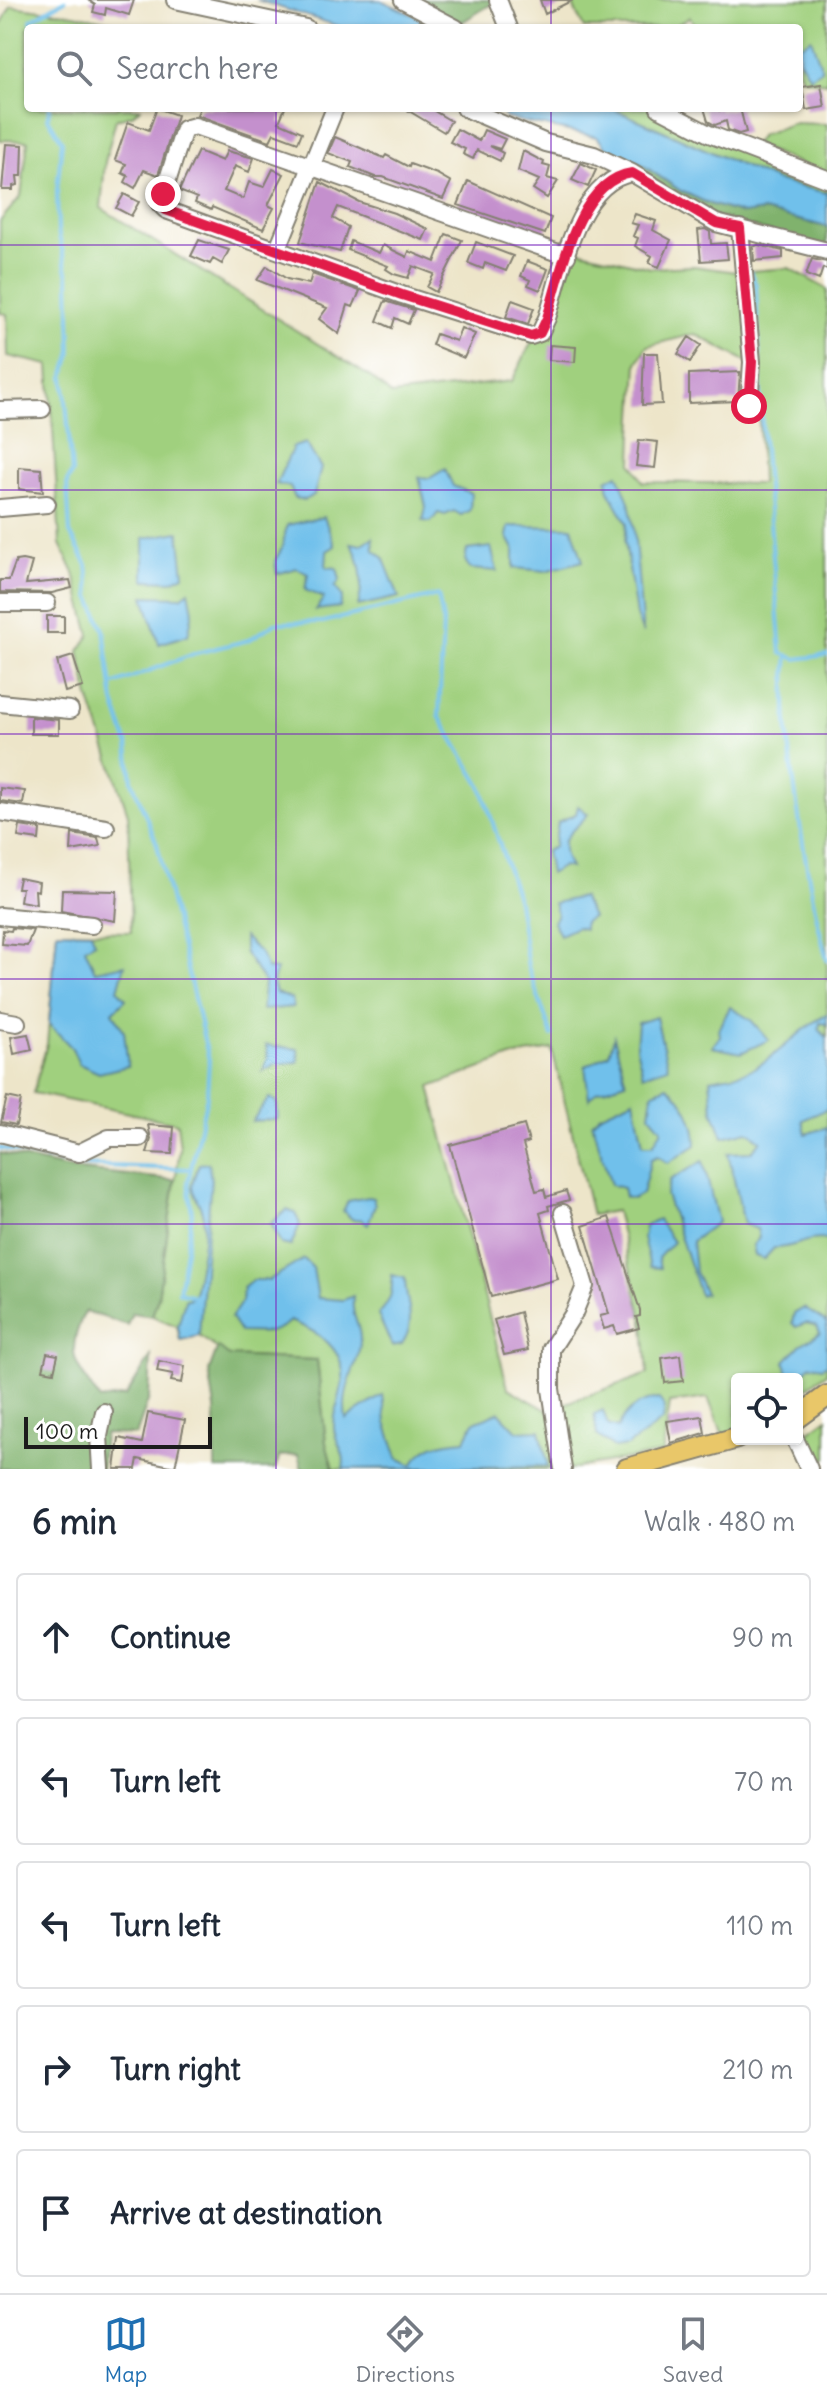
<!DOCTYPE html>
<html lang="en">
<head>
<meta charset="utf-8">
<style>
  body { margin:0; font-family:Delius,sans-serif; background:#f2f2f3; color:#1f2937 }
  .controls { position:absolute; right:24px; bottom:24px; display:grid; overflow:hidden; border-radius:8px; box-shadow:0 2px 6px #0004 }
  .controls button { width:72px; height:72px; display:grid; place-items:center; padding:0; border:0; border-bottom:2px solid #e0e1e3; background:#fff; color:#1f2937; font:40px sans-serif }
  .scale { position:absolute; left:24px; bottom:20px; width:188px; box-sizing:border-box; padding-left:8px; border:4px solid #1c1c1c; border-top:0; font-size:22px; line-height:28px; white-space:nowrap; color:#1c1c1c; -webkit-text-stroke:6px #fff; paint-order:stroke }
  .stop { position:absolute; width:24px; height:24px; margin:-18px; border:6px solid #e11d48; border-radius:50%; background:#fff }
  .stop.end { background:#e11d48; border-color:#fff; box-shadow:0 2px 8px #0008 }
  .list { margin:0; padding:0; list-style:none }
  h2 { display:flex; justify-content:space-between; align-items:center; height:104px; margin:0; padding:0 32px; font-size:34px }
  h2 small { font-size:26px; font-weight:400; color:#747a83 }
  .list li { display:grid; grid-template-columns:52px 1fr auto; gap:24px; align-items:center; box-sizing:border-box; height:128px; margin:0 16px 16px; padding:0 16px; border:2px solid #e0e1e3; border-radius:8px }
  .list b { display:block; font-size:30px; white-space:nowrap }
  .list em { font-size:26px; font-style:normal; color:#747a83 }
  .icon { flex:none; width:44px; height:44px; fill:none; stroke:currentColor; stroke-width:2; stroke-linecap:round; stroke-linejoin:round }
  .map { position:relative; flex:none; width:827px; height:1469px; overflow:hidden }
  .search { position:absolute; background:#fff; box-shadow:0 2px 6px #0004; left:24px; right:24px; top:24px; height:88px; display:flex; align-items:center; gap:20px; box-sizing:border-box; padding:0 28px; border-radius:8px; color:#747a83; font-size:30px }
  .sheet { height:824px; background:#fff }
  nav { display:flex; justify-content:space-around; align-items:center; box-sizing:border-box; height:112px; border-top:2px solid #e0e1e3; background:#fff; font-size:22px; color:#747a83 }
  nav a { display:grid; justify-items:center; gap:4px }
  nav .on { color:#1f6fb2 }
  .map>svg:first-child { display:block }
  .green { fill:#a0d07e; stroke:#5e764d; stroke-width:2; fill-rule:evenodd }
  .forest { fill:#80b26d; stroke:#4e6744; stroke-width:2 }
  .water { fill:#70c0eb; stroke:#466e84; stroke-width:2 }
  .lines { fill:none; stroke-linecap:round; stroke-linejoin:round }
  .stream { stroke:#70c0eb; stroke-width:4 }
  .building { fill:#c490cd }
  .minor-casing { stroke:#848072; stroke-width:20 }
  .major-casing { stroke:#848072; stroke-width:24 }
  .minor { stroke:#fff; stroke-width:16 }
  .major { stroke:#e9c769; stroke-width:20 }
  .route { stroke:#e11d48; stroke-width:10 }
  .grid { fill:none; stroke:#7b2cbf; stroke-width:2; stroke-opacity:0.55 }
</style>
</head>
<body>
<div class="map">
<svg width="827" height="1469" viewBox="0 0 827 1469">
  <rect width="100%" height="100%" fill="#fff"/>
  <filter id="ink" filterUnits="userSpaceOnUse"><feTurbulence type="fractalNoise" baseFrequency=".0125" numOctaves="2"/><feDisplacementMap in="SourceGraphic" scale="16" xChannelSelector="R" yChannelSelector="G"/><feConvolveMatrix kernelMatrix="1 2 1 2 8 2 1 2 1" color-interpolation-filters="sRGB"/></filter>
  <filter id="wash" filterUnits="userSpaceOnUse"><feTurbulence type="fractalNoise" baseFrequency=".006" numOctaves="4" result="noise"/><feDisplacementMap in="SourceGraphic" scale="32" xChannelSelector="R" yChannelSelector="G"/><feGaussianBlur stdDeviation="1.8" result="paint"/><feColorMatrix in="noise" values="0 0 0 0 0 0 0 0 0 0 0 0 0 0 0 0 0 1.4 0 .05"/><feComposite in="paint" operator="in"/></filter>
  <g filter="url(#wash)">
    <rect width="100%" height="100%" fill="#ede5c9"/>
    <path class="green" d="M570,0H827V83L803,79L799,72V28H697L690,17L671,28H584Z
      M11,6L74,14L143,28H28V108H140L132,115L116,119L105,162L101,208L372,378L391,395L512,381L578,250L651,268L694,266L737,272L789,268L827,289V1373L797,1395V1379H737V1429L723,1435L708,1398L670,1403L663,1453L570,1469H333L326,1443L317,1360L228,1356L199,1336L180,1340L177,1326L152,1316L158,1297L180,1148L177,1123L33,1093L47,1044L57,931L131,932L128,814L89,697L79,651L90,635L74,573L60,544L49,365L8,356L7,314L0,313V221L21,196L28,141L0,140V27ZM695,334L757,367L761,484L643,482L632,463L633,434L637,363L647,346ZM552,1049L592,1215L616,1211L644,1326L648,1374L547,1410L508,1388L430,1087L511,1057Z
      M611,108H648L827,186V193L777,181Z
      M793,123L827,124V175L753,144L761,135Z
      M827,1418V1458L815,1462L805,1434Z"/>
    <path class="forest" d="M423,0H492L493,3L462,22L423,4Z
      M638,162L681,191L710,204L743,214L763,211L827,227V248L714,216L642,174Z
      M0,1153L71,1169L175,1180L158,1297L152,1316L132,1313L127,1325L85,1311C64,1356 75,1363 100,1400L126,1396L151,1356L149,1398L136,1435L104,1434L101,1469H0Z
      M218,1347L229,1356L317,1360L326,1443L333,1469H302L298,1455L280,1456L275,1469H215V1408L209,1371Z"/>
    <path class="water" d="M257,0H381L441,28H344Z
      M811,38L822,69L810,77L799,59V46Z
      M499,108H611L777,181L827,193V227L763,211L743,214L710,204L681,191L638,162L608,151L597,137L506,118Z
      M306,443L321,468L314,495L305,500L295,498L290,487L276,484L293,447Z
      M445,469L453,486L471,493L470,510L461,515L454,511L445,515L438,513L431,522L423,521L426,507L419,477L430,478Z
      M618,474L629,502L634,528L643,634L636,615L625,541L627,523L609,491L607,480Z
      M324,517L335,546L327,551L326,567L337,568L340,580L335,587L342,596L340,607L316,610L324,598L305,590L308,574L297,568L277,574L275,561L282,548L287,525Z
      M509,526L572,527L583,561L545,571L514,568V549L507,536Z
      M179,532L184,575L172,581L144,580V538Z
      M373,537L374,550L383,557L399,597L358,606C364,584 362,561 351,543L361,545Z
      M491,547L497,571L470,569L465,560L467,550Z
      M189,591L193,611L188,635L159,644L144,596L181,597Z
      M578,806L588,814C572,835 554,835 570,868L563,866L550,874L546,851L554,847L558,822L576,814Z
      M582,897L592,917L584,922V929L577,927L560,935L553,922L557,914L554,903Z
      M57,931L91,932L95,942L85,948L95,971L125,965L118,990L126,999L113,1012L124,1031L128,1066L99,1073L79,1064L72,1048L49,1024Z
      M244,937L261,954L267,969L276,970L273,983L276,993L292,999L293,1007L262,1010L264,982L244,952Z
      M730,1007L751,1020L769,1040L741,1053L712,1047L720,1036L719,1028Z
      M827,1014V1024L820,1023L819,1029L827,1038V1109L803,1120L806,1134L827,1127V1240C807,1236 794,1249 774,1248L764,1259L755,1256L753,1245L759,1238L757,1229L744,1224L728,1153L751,1152L761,1141L748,1131L723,1137L713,1110L710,1079C724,1076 742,1075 754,1068C781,1054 800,1028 827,1014Z
      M656,1017L668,1067L643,1075L636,1047L638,1023Z
      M614,1037L626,1082L597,1091L589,1099L585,1066L609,1054Z
      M266,1045L298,1049L299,1062L274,1065L263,1071L268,1058Z
      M668,1086C686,1102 696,1121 696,1145L668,1163L658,1156L651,1159L642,1194L632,1199L625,1197L623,1188L611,1185L592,1123L599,1115L634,1099L643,1145H653L662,1129L650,1115L653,1092Z
      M269,1098L277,1102L278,1119L252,1121Z
      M703,1161L718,1222L692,1241L695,1272L705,1293L700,1295L666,1195L670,1180Z
      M208,1163L211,1178L199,1336L180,1340L178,1326L185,1300L194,1296C197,1275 208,1231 202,1212C194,1186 186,1195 199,1164Z
      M368,1197L373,1198L375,1205L368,1224L360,1219L353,1220L343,1211L348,1201Z
      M287,1210L295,1213L300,1224L291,1246L281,1244L271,1223Z
      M658,1220L673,1242L658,1258L660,1268L650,1267L643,1238L645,1226Z
      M304,1259L313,1268L318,1298L343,1300L353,1296C351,1319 360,1323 360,1339C361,1364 340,1385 346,1419L383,1395L386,1422L398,1458L412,1465C425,1444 441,1442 465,1440L474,1422L499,1412L517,1431L540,1430L548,1466L343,1469C347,1451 335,1444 334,1428C333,1409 345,1389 343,1371C339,1344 312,1329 290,1321C272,1336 262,1332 240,1332L231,1318L242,1301L243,1288L253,1280H269Z
      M391,1275L405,1278C405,1303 418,1320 402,1344L392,1346L378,1315C390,1302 394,1292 391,1275Z
      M804,1308L827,1323V1364L823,1367L811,1365L805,1371L788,1375L785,1361L800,1345L820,1333L817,1326L806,1323L796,1327L792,1323L794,1314Z
      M659,1399L665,1407L663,1420L628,1446L614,1448L597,1435L594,1414L603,1410L608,1425L618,1428C626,1410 638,1401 659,1399Z"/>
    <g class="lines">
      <path class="stream" d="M33,28L31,20L65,0
        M50,108L48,118L62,141L57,190L58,231L69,281L71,354L64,377L72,473L67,482L70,533L87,565L90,596L104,630L114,702L128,745L132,781L157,844L209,1060L207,1096L188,1182L192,1213L179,1292L194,1296
        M751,273L756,285L762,425L781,653L796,659L827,655
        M788,655C782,701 789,745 795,790C803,848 812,904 827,960
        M112,685L196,653L249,640L275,623L323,622L438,595L443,621L439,716L481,786L518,901L528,967L552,1036
        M0,1148L79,1165L191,1169"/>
    </g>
    <g id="blocks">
      <path class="building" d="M88,0H134L129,15L106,8L105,15L93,12L95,5Z
        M540,0H573L545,14Z
        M821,84L825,107L806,110L802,87Z
        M157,108L177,115L158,175L144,170L135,188L125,182L128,176L122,173L126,164L115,160L128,122L149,130Z
        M200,108H285L279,122L302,132L298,142L274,133L270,141L197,115Z
        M404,108H429L451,121L444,132Z
        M704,108H719L720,111L740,108L746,132L739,134L728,130L726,121L715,125L708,121Z
        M457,129L479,141L484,130L505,139L500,149L490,146L503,153L500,161L477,150L473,159L463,154L465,149L450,142Z
        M335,137L384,158L386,155L409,167L410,164L437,174L451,182L443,199L383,177H375L350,167L352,162L328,153Z
        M6,144L23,145L22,176H17L18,185L13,186V190H2Z
        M198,151L222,161L227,151L254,158L249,172L235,166L224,191L243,199L249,182L264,187L273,169L284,174L268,205L274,208L263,229L212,207L211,210L195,203L197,198L179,191Z
        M523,151L544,162L543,165L550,167L547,178L558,181L547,198L533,189L539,180L518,171Z
        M581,163L596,170L588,187L572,180Z
        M468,181L551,218L545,234L458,205Z
        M320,182L359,202L394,213L428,229L423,240L338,207L333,218L348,227L340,252L300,242Z
        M124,194L139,202L131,216L116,208Z
        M635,214L656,221L653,230L671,240L659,267L649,263L652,256L635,246L638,238L633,236L638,225L631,223Z
        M705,229L710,232L711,244L726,243L728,259L701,261L698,230Z
        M446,234L462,240L436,292L427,287L434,274L413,266L408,278L394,274L386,269L388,266L348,250L351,241L379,253L383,245L407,257L409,251L435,262Z
        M199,240L229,250L222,264L213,259L210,264L191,256Z
        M476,242L513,256L506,271L485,263L483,269L468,263Z
        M758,245L783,251V258L754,261L753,247Z
        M812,259L827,262V270L823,268L819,280L806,275Z
        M527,261L548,269L540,290L528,285L530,280L521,276Z
        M267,266L287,279L309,284L312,274L360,291L353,307L348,305L339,334L319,319L327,308L257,280Z
        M512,300L534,308L528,324L506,317Z
        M385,301L414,310L408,324L395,318L392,328L377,321Z
        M461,328L475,334L464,358L432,345L436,334L456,341Z
        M689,337L701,345L690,362L678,354Z
        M550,345L576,347L575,362L549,360Z
        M644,353H658L662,404L642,405Z
        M740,372L738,401L689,403V374Z
        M639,440L658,442L655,468L636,466Z
        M19,467L41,469L43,492L19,489Z
        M22,560L32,562L26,584L70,580L72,588L52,593L0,592V580H9L16,561Z
        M47,616H64V633H47Z
        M73,656L83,687L65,692L57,661Z
        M31,717L59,720V734H31Z
        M0,788L25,791L23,804L0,801Z
        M20,826L40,829L39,840L18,837Z
        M72,834L98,838L100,846L71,851Z
        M19,878L39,882L38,891L35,890L36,904L20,901L22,888H17Z
        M62,890L117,891L115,921L61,911Z
        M12,928L33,930L27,946L2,944L3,930L11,931Z
        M28,1034L32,1050L14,1054L11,1037Z
        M7,1097L21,1100L16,1125L1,1122Z
        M148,1125L174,1127L172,1154L147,1153L151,1139Z
        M524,1125L529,1142L523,1144L536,1191L544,1189L546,1197L566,1191L569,1200L548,1206L549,1210L540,1213L558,1279L491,1297L450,1145Z
        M609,1217L640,1310V1316L636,1317L639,1328L617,1334L614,1326L604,1329L600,1316L609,1314L583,1226Z
        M520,1312L528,1350L504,1355L494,1320Z
        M47,1353L58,1355L54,1372L43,1370Z
        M680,1355L683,1381L665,1383L662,1358Z
        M159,1361L185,1366L182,1383L171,1381L173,1374L157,1371Z
        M148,1413L185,1420L175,1467L138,1459L136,1469H115L119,1438L142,1443Z
        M702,1416L705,1433L671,1443L667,1421Z"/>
    </g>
  </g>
  <g filter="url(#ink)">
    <use href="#blocks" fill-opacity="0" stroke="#848072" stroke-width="2"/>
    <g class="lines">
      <g class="minor-casing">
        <path id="minor" d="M175,0L306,28
          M403,0L456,28
          M498,0L509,28
          M465,108L546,143L594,155L632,173L716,223L827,251
          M659,108L709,134L827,179
          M740,228L752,362L749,406
          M278,248L335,108
          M567,256L195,126L184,129L160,204L166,210L402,295L531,336L540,333L547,318C561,274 577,181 632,173
          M0,410L42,409
          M0,508L47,504
          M0,603H47
          M0,703L70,710
          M0,812L106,828
          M0,916L92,925
          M0,1020L17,1023
          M0,1133L79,1153L109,1138H140
          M563,1213L585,1286L574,1313L551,1349V1389L563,1469
          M795,1439L809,1469
          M101,1469L99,1436L104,1412"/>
      </g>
      <g class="major-casing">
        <path id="major" d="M797,1418L827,1396
          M627,1469L737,1438"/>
      </g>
      <use href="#minor" class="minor"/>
      <use href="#major" class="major"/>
    </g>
  </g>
  <g class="lines" filter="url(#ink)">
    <path class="route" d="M163,194L160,204L166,210L402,295L531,336L540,333L547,318C561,274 577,181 632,173L716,223L740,228L752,362L749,406"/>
  </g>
  <path class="grid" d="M276,0V28M551,0V28M276,108V1469M551,108V1469M0,245H827M0,490H827M0,734H827M0,979H827M0,1224H827"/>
</svg>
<div class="controls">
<button><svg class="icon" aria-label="locate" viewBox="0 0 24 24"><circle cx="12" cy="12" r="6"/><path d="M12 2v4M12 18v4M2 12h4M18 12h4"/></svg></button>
</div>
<div class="scale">100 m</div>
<div class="stop" style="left:749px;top:406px"></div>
<div class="stop end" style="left:163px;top:194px"></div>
<div class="search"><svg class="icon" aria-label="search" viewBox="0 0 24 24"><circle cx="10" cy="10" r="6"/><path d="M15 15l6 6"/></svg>Search here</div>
</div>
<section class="sheet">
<h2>6 min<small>Walk · 480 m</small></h2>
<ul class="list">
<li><svg class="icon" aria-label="ahead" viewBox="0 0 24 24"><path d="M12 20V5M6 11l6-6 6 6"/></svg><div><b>Continue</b></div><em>90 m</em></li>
<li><svg class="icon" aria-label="left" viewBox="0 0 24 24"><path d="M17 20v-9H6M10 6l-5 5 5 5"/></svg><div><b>Turn left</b></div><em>70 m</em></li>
<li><svg class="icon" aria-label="left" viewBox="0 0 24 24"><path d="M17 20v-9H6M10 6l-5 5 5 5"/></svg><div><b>Turn left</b></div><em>110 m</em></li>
<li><svg class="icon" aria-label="right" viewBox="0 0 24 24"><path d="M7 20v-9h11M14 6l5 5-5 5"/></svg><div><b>Turn right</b></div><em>210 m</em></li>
<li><svg class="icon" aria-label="arrive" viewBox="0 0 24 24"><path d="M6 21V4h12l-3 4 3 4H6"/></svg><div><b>Arrive at destination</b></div></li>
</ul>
</section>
<nav>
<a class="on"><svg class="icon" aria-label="map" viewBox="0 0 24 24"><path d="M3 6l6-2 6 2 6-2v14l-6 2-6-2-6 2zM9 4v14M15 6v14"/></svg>Map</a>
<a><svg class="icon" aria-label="directions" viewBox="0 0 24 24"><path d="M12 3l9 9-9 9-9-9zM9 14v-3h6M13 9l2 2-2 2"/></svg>Directions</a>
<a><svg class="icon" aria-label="saved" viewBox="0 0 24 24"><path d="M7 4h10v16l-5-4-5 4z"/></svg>Saved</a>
</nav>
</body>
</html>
